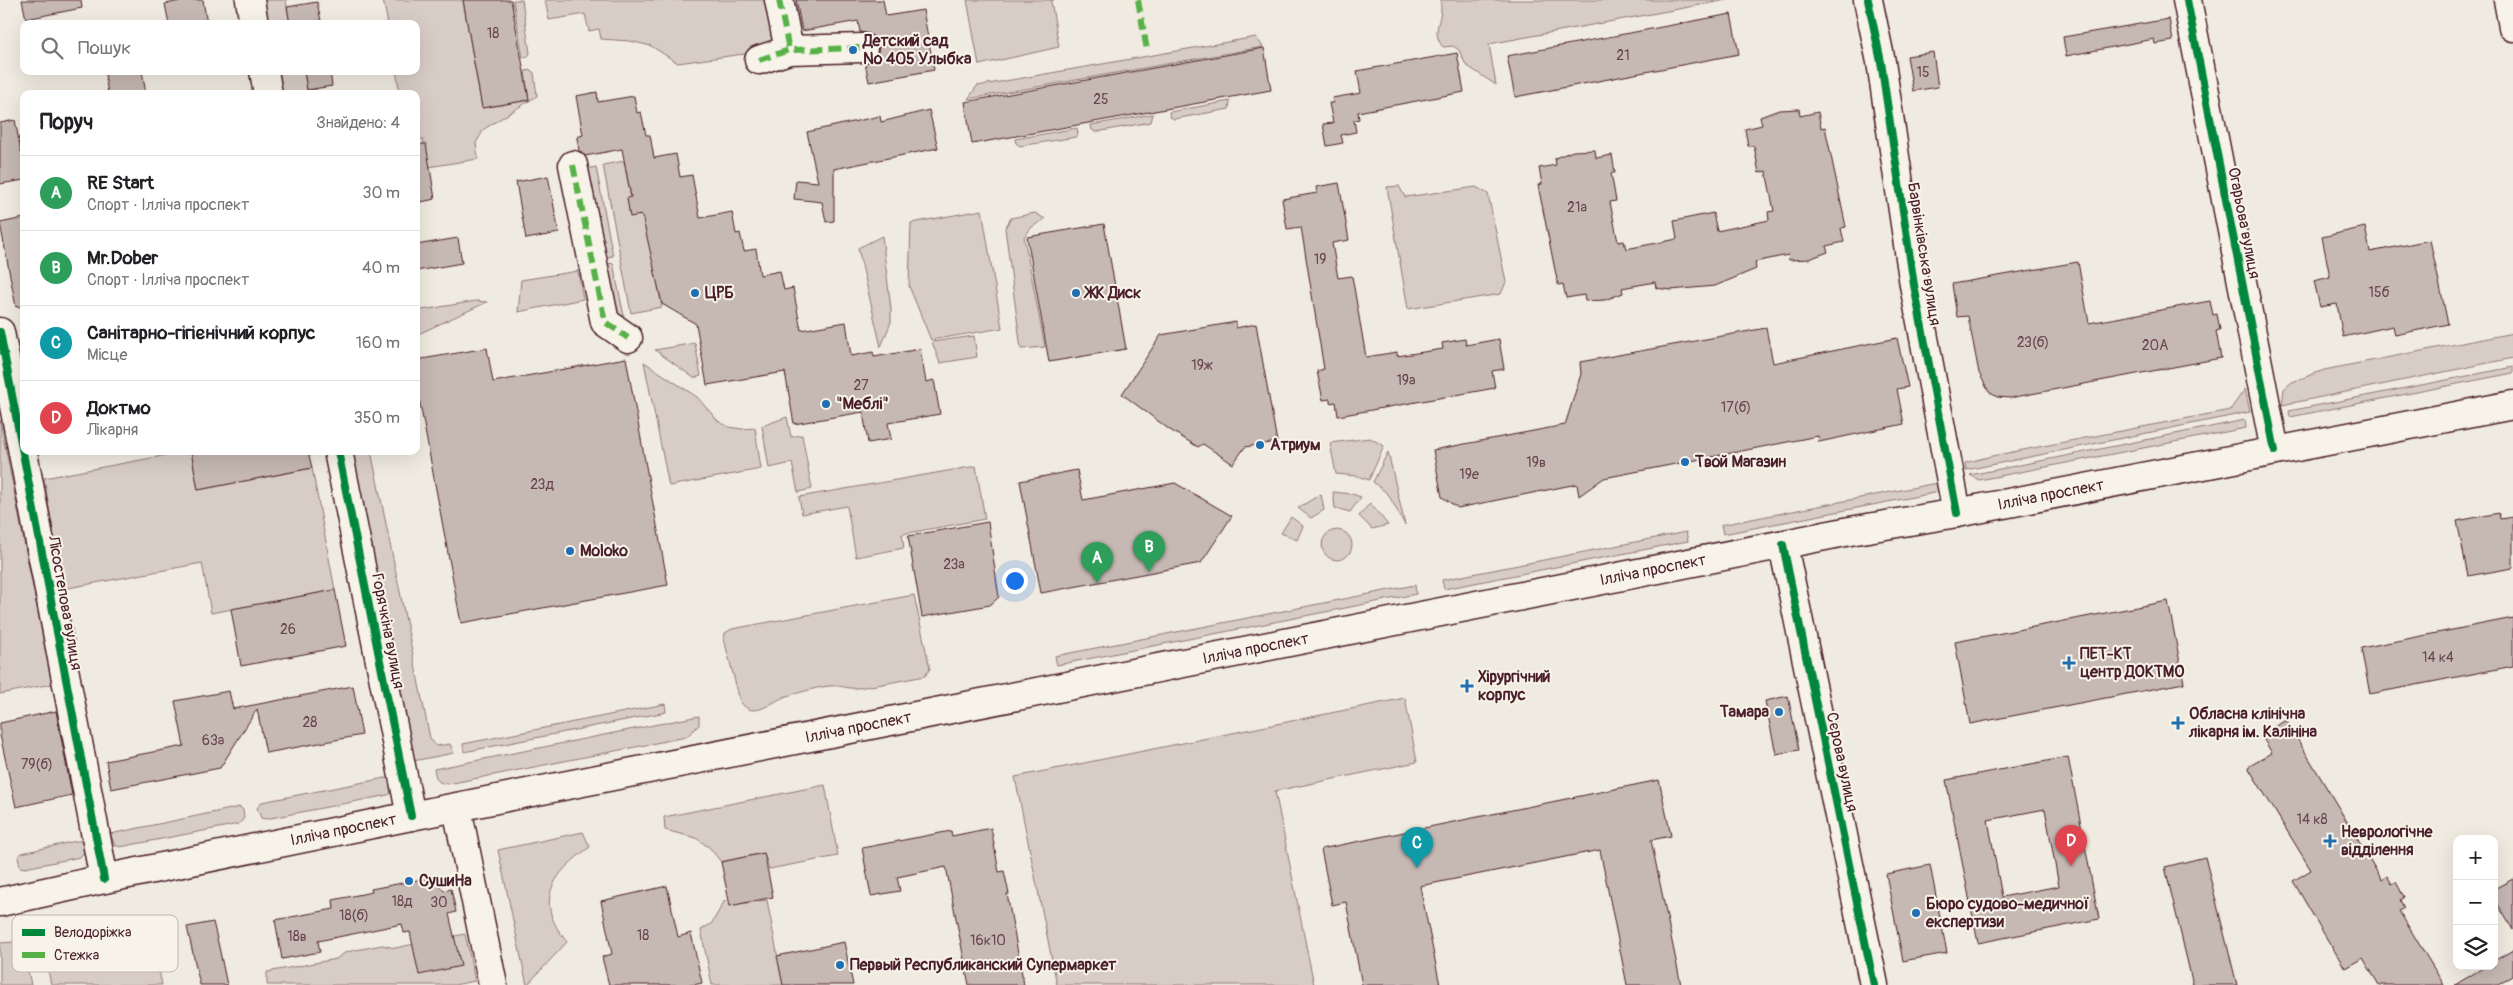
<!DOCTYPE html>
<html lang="uk">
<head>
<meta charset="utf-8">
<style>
  body { margin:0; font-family:Pangolin,sans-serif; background:#f6f6f6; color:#202124 }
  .controls { position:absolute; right:15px; bottom:15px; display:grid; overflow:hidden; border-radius:10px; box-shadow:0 5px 20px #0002 }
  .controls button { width:45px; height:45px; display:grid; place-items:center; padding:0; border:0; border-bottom:1px solid #e0e0e0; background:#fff; color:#202124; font:25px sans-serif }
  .you { position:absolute; left:1014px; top:580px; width:18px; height:18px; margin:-12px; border:4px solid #fff; border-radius:50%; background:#1a73e8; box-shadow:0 0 0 8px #1a73e833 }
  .badge { display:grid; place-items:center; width:32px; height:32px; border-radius:50%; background:#1f6fb2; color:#fff; font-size:16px; font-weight:700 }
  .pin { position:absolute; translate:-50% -41px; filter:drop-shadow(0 1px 2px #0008) }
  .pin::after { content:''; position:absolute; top:26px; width:18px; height:15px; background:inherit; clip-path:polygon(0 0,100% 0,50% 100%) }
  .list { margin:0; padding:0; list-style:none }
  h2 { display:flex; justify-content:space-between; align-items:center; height:65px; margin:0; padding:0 20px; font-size:21px }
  h2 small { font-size:16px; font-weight:400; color:#757577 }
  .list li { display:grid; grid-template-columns:32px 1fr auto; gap:15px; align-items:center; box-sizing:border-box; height:75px; padding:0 20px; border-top:1px solid #e0e0e0 }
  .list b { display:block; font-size:19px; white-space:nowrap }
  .list p { margin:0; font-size:16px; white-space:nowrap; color:#757577 }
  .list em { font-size:16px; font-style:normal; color:#757577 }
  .icon { flex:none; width:28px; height:28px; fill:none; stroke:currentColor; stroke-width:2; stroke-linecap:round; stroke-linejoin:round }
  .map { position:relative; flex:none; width:2513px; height:985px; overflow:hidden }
  .search { position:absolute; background:#fff; box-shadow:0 5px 20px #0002; left:20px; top:20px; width:400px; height:55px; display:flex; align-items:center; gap:12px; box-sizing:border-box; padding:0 18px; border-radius:10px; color:#757577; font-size:19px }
  .panel { position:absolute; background:#fff; box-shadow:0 5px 20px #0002; left:20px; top:90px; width:400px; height:365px; border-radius:10px }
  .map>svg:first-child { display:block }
  .green { fill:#d8cdc6; stroke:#917678 }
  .building { fill:#c6b8b3; stroke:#4a1f2b; fill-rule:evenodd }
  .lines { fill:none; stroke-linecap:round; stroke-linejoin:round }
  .minor-casing { stroke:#4a1f2b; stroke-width:31 }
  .major-casing { stroke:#4a1f2b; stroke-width:31 }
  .minor { stroke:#f7f3e8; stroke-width:28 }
  .major { stroke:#f7f3e8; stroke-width:28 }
  .quiet { stroke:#57b146; stroke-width:6; stroke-dasharray:12 6; stroke-linecap:butt }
  .cycleway-casing { stroke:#f7f3e8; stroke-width:11 }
  .cycleway { stroke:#00873e; stroke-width:8 }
  .poi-dot { fill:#1f6fb2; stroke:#f7f3e8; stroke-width:2 }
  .labels { text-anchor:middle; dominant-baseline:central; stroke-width:4; stroke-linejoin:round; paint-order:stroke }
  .number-label { font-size:14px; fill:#69454d }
  .poi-label { font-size:16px; font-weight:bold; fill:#4a1f2b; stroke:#f7f3e8; text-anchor:start }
  .street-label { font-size:16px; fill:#4a1f2b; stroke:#f7f3e8 }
  .key { fill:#f7f3e8; stroke:#c3b3af; stroke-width:1 }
  .key-label { font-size:14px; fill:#4a1f2b }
</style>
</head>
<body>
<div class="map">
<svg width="2513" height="985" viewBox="0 0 2513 985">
  <rect width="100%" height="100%" fill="#f0ebe0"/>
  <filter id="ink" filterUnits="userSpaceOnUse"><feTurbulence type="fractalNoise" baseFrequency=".02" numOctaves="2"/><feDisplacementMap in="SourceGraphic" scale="10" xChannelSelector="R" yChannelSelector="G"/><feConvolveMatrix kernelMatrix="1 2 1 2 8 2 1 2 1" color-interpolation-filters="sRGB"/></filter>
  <g filter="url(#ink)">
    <path class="green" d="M262,0H286L290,24H266Z
      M383,0H463L482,108L529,100L525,71L531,70L534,73L537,96L484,129L476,143L478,159L428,167L423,139L416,140V94H400L396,71H416V24H388Z
      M513,0H522L530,53L528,57L523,58Z
      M545,0H765L773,46L758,52L678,63L651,46L630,41L601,39L599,29L589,31L585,14L549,20Z
      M967,0H1054L1051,1L1059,47L979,65Z
      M1440,0H1727L1489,44L1496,85L1466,65L1459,50L1453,46L1443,47C1429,30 1445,19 1440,0Z
      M1256,37L1263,47L968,99L977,86Z
      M276,71H304L307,90L316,89L317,94H280Z
      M1230,101L1229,109L1174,119L1170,117L1169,112Z
      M1153,114L1151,122L1096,132L1092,130L1091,125Z
      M1077,128L1078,134L1076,137L1020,146L1016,143L1015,139Z
      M624,161L633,209L646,222L662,307L631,313L603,165Z
      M596,167L613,256L602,258L586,169Z
      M1399,186L1405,197L1476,187L1488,194L1506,282L1501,294L1408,309L1387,187Z
      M982,210L1002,328L931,340L909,286L911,223Z
      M1035,213L1045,219L1032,227L1024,237L1045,347L1021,349L1005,228L1011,218Z
      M882,236L891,309V322L881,347L858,248Z
      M613,263L624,316L613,318L603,265Z
      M578,271L583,299L518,312L521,280Z
      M476,301L487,302L416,335V311Z
      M2513,333V358L2282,405L2284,389L2292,382L2324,370Z
      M974,336L977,357L940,363L932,342Z
      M695,343L701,376L694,378L655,350Z
      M644,362L697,397L718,421L729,427L742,429L755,428L761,469L669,486Z
      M2513,367V373L2290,417L2289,411Z
      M2245,389L2250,412L1966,470L1965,463L1992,456L2230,410Z
      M787,417L791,437L802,435L812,489L798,492L792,463L769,468L762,426Z
      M0,420L52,684L0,694Z
      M2245,420L2246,428L1979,480L1970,475Z
      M1370,438L1384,446L1369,480L1357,476L1336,474L1330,443Z
      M189,451H191L198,490L312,468L335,590L211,613L202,563L63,589L44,478Z
      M349,451H371L430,738L436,746L450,744L454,753L413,761Z
      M1388,452L1405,525L1388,494L1373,482Z
      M976,466L985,519L902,534L904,548L856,557L847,506L802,514L799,497Z
      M1937,483L1939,492L1723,534L1721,525Z
      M1333,492L1352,494L1361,497L1350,512L1335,508Z
      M1321,494L1324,510L1311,518L1298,508Z
      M1370,503L1388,525L1372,529L1359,516Z
      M1291,517L1303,526L1297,540L1281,533Z
      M1322 545a15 15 0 1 1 30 0a15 15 0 1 1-30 0Z
      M1686,532L1688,541L1444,589L1442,580Z
      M1415,585L1416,594L1057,665L1055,656Z
      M914,595L930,669L925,676C903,680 880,685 857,688C850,689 846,687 839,686C827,684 802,692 790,695C774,698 754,723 740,701L724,639L725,633L732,629Z
      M1405,698L1417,762L1275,791L1314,985H1057L1015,777Z
      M665,704L666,712L464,752L463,744Z
      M699,716V725L686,737L448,784C437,783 436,780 434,769Z
      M385,778L390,779L394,791L388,795L266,819L261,818L257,808L262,802Z
      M825,785L838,856L769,869L764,853L721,862L710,848L696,838L665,830L664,817Z
      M240,807L243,810L244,818L239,824L120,847L115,845L110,834Z
      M583,832L590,847C552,874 533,901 567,942L527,985L498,850Z
      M76,841H81L86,850L80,857L25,868L20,867L18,856L22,853Z
      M725,900L730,905L767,900L783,985H712L701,930L712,923Z
      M122,919L147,933L153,942L162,985H51L41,934Z
      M465,934L475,981L454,985H267V972L336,959L346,952L382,945L395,948Z
      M15,942L24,951L31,985H0V943Z"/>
    <path class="building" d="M22,0H81L82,8L26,19Z
      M186,0H203L207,24H169L165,4Z
      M463,0H511L529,100L482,108Z
      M796,0H883L886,16L923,10L934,70L869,82L865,63L872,61L877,55L879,47L876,39L870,34L860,32L858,21L802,31Z
      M317,2L321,21L290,24L287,7Z
      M1731,14L1739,54L1515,97L1507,56Z
      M2169,19L2173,41L2155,44L2154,39L2066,56L2063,37Z
      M1264,48L1271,90L972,144L965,102Z
      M1933,52L1938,87L1913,91L1907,56Z
      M1457,53L1464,92L1358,112L1359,119L1354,120L1356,132L1341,135L1343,143L1327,146L1323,124L1333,123L1329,103H1333L1332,98L1361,93L1357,71Z
      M118,71H142L146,94H108L105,74Z
      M304,71H330L332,86L307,90Z
      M597,92L598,102L634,96L637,113L641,112L646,135H650L654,158L676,154L680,177L692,175L700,218L732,212L736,234L740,233L744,251L756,249L760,275L780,271L784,290L793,288L801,330L846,322L851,356L873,352L874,357L920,349L926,382L934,380L940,414L888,423L891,439L868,443L863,412L794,424L785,372L707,385L696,324L662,304L642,215L630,217L627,198L631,197L622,149L585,156L579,151L577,137L583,135L576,96Z
      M1799,109L1800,116L1818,112L1821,128L1825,127L1846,227L1841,228L1844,242L1826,246L1828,252L1809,259L1789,260L1788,255L1755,262L1756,269L1715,286L1671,290L1656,288L1655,282L1622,288L1623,293L1605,300L1585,301L1584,295L1566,298L1563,284L1558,285L1538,185L1542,184L1539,168L1556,165L1555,158L1573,151L1595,150L1596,158L1612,155L1615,173H1611L1616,201L1610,202L1618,242L1624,241L1626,249L1677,239L1674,221L1713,213L1717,231L1769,220L1768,212L1774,211L1766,171L1759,173L1754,146H1748L1745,129L1762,125L1760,117L1779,110Z
      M929,110L938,148L834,169V221L826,222L822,202L794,199L796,180L818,182L807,132L880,116L881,122Z
      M15,120L21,152L24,151V180L0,184V123Z
      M416,144H426L435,199L416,203Z
      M548,176L559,233L526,239L516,182Z
      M1339,183L1349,240L1332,243L1338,278L1352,276L1366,357L1397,352V356L1443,349L1442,343L1465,339L1466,345L1499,339L1504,369L1492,371L1495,388L1338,416L1336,402L1330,403V399L1323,400L1317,371L1324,369L1301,227L1287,229L1282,199L1317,193L1316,187Z
      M24,218V306L16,307L0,223Z
      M1104,224L1126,349L1049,362L1027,237Z
      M2365,227L2370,252L2430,240L2448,324L2395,335L2393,326L2343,337L2337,304L2320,307L2314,281L2330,277L2322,237Z
      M458,238L462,263L416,271V245Z
      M2078,262L2089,323L2210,301L2213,315L2217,314L2220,330L2216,331L2221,358L2010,398L1997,397L1989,392L1979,373L1968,316L1957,317L1952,284Z
      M1236,322V328L1256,324L1277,442L1245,447L1233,464L1203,444L1198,447L1170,430L1122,394L1161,335Z
      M1766,328L1773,363L1897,338L1908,387L1897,389L1904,424L1819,442L1818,436L1604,478L1579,496L1577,484L1458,508L1442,497L1433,450L1565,425L1581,374L1580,362Z
      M487,348L493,382L626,358L668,585L461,623L416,382V360Z
      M191,451H308L312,468L198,490Z
      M1077,470L1083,500L1175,483L1232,516L1201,563L1041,593L1020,481Z
      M2499,513L2500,519L2513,517V568L2468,576L2457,521Z
      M988,522L999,597L990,605L922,617L908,536Z
      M335,590L346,646L241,666L231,609Z
      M2168,601L2184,683L1970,724L1955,642Z
      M2513,618V666L2370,694L2361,648Z
      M353,686L362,735L266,753L257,709L220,768L111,789L106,761L184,746L175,701L229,691L233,709Z
      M1788,696L1799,750L1776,754L1765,701Z
      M56,711L72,795L16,807L0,735V723Z
      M2286,720L2382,880L2387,876L2392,884L2396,882L2404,897L2400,900L2404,908L2399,911L2444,985H2379L2363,958L2345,968L2324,934L2293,881L2311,870L2248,767L2272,753L2261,735Z
      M2068,757L2099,919L1978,943L1946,780ZM2045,809L2059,886L2002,897L1988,820Z
      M1659,780L1671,836L1651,840L1681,985H1627L1600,850L1420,886L1440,985H1362L1346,902L1332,905L1321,849Z
      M991,828L999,872L1004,871L1009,894H1007L1024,985H969L946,867L897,877L900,891L871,896L862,848L951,831L952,836Z
      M764,853L773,897L730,906L721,862Z
      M2205,857L2237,985H2193L2165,867Z
      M1930,865L1947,953L1903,961L1886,874Z
      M428,878H434L444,891L451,889L456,912L449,914L461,966L419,975L410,932L404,933L402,924L318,941L320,952L282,959L275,920L334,909L333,900L372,892L371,889Z
      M2513,879V930L2494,898V889Z
      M667,886L678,937L691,933L702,983L693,985H609L602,957L612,954L601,901Z
      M213,922L219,947L227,985H200L187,927Z
      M844,942L853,985H783L777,956Z
      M2513,950V976L2498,985H2455L2486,966H2494V961Z"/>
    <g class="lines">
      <g class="minor-casing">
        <path id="minor" d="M250,0L254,24
          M779,0L789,50
          M1868,0L1881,62L1914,285L1957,513
          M2187,0L2275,451
          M2508,0L2513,27
          M759,60L789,50L863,48
          M264,71L268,94
          M573,165L605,322L628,338
          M0,332L104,879
          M338,451L411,816
          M1783,545L1874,985
          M457,808L493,985"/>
      </g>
      <g class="major-casing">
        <g id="major">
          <path id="s1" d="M0,902L104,879L411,816L1850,531L1957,513L2513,405"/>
        </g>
      </g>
      <use href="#minor" class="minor"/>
      <use href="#major" class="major"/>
      <path class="quiet" d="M779,0L789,50
        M1138,0L1147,50
        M759,60L789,50L863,48
        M573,165L605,322L628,338"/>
      <g class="cycleway-casing">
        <path id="cycleway" d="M1868,0L1881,62L1914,285L1957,513
          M2187,0L2275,451
          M0,332L104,879
          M338,451L411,816
          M1783,545L1874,985"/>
      </g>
      <use href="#cycleway" class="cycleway"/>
    </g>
  </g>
  <g class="poi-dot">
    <circle cx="853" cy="50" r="5"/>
    <circle cx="695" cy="293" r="5"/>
    <circle cx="1076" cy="293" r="5"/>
    <circle cx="826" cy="404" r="5"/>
    <circle cx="1260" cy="445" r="5"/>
    <circle cx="1685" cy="462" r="5"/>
    <circle cx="570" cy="551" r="5"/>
    <path d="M2066.5 655.5h5v5h5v5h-5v5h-5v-5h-5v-5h5z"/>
    <path d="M1464.5 678.5h5v5h5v5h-5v5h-5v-5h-5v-5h5z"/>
    <circle cx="1779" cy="712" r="5"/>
    <path d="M2175.5 715.5h5v5h5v5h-5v5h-5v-5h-5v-5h5z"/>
    <path d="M2327.5 833.5h5v5h5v5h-5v5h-5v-5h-5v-5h5z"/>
    <circle cx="409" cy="881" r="5"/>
    <circle cx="1916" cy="913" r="5"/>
    <circle cx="840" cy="965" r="5"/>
  </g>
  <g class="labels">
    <g class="number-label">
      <text x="493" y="33">18</text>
      <text x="1623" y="55">21</text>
      <text x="1923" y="72">15</text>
      <text x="1101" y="99">25</text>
      <text x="1577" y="207">21а</text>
      <text x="1320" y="259">19</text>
      <text x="2379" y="292">15б</text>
      <text x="2033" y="342">23(б)</text>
      <text x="2155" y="345">20А</text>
      <text x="1202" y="365">19ж</text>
      <text x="1406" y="380">19а</text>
      <text x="861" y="385">27</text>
      <text x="1736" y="407">17(б)</text>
      <text x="1536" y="462">19в</text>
      <text x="1469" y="474">19е</text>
      <text x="542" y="484">23д</text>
      <text x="954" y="564">23а</text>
      <text x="288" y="629">26</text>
      <text x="2438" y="657">14 к4</text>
      <text x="310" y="722">28</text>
      <text x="213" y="740">63а</text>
      <text x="37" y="764">79(б)</text>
      <text x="2312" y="819">14 к8</text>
      <text x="402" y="901">18д</text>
      <text x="439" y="902">30</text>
      <text x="354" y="915">18(б)</text>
      <text x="643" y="935">18</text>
      <text x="297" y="936">18в</text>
      <text x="988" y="940">16к10</text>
    </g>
    <g class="poi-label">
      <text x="863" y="41">Детский сад<tspan x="863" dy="18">№ 405 Улыбка</tspan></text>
      <text x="705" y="293">ЦРБ</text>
      <text x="1086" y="293">ЖК Диск</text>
      <text x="836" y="404">"Меблі"</text>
      <text x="1270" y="445">Атриум</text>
      <text x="1695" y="462">Твой Магазин</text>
      <text x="580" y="551">Moloko</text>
      <text x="2080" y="654">ПЕТ-КТ<tspan x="2080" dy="18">центр ДОКТМО</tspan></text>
      <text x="1478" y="677">Хірургічний<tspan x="1478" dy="18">корпус</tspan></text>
      <text x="1769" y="712" text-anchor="end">Тамара</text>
      <text x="2189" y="714">Обласна клінічна<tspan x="2189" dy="18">лікарня ім. Калініна</tspan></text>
      <text x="2341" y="832">Неврологічне<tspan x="2341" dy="18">відділення</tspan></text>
      <text x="419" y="881">СушиНа</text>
      <text x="1926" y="904">Бюро судово-медичної<tspan x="1926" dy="18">експертизи</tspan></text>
      <text x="850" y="965">Первый Республиканский Супермаркет</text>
    </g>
    <g class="street-label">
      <text transform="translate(2244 223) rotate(79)">Огарьова вулиця</text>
      <text transform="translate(1924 254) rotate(81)">Барвінківська вулиця</text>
      <text stroke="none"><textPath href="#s1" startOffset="2091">Ілліча проспект</textPath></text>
      <text stroke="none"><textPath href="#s1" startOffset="1686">Ілліча проспект</textPath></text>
      <text transform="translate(65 603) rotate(80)">Лісостепова вулиця</text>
      <text transform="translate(388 631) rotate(79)">Горячкіна вулиця</text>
      <text stroke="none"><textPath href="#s1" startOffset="1281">Ілліча проспект</textPath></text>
      <text stroke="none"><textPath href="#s1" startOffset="876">Ілліча проспект</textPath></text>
      <text transform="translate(1842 762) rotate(78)">Сєрова вулиця</text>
      <text stroke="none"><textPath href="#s1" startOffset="351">Ілліча проспект</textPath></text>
    </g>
  </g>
  <rect x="12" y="915" width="166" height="57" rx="8" class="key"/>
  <rect x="22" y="929" width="23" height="7" fill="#00873e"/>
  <rect x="22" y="952" width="23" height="6" fill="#57b146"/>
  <g class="key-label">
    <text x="54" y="937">Велодоріжка</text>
    <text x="54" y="960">Стежка</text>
  </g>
</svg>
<div class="controls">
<button>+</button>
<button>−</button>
<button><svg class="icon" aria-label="layers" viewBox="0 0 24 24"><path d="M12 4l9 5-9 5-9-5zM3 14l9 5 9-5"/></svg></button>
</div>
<div class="you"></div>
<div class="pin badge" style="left:1097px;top:583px;background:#2e9e5b">A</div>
<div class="pin badge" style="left:1149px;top:572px;background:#2e9e5b">B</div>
<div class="pin badge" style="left:1417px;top:868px;background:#0f9aa8">C</div>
<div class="pin badge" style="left:2071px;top:866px;background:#e0444e">D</div>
<div class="search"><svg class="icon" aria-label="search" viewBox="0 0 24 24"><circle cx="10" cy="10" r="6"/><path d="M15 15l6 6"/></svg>Пошук</div>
<section class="panel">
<h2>Поруч<small>Знайдено: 4</small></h2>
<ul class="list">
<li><span class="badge" style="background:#2e9e5b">A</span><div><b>RE Start</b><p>Спорт · Ілліча проспект</p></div><em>30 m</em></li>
<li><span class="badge" style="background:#2e9e5b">B</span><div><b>Mr.Dober</b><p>Спорт · Ілліча проспект</p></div><em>40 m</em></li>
<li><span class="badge" style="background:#0f9aa8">C</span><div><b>Санітарно-гігієнічний корпус</b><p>Місце</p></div><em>160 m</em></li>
<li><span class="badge" style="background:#e0444e">D</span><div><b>Доктмо</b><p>Лікарня</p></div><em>350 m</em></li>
</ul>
</section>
</div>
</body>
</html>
